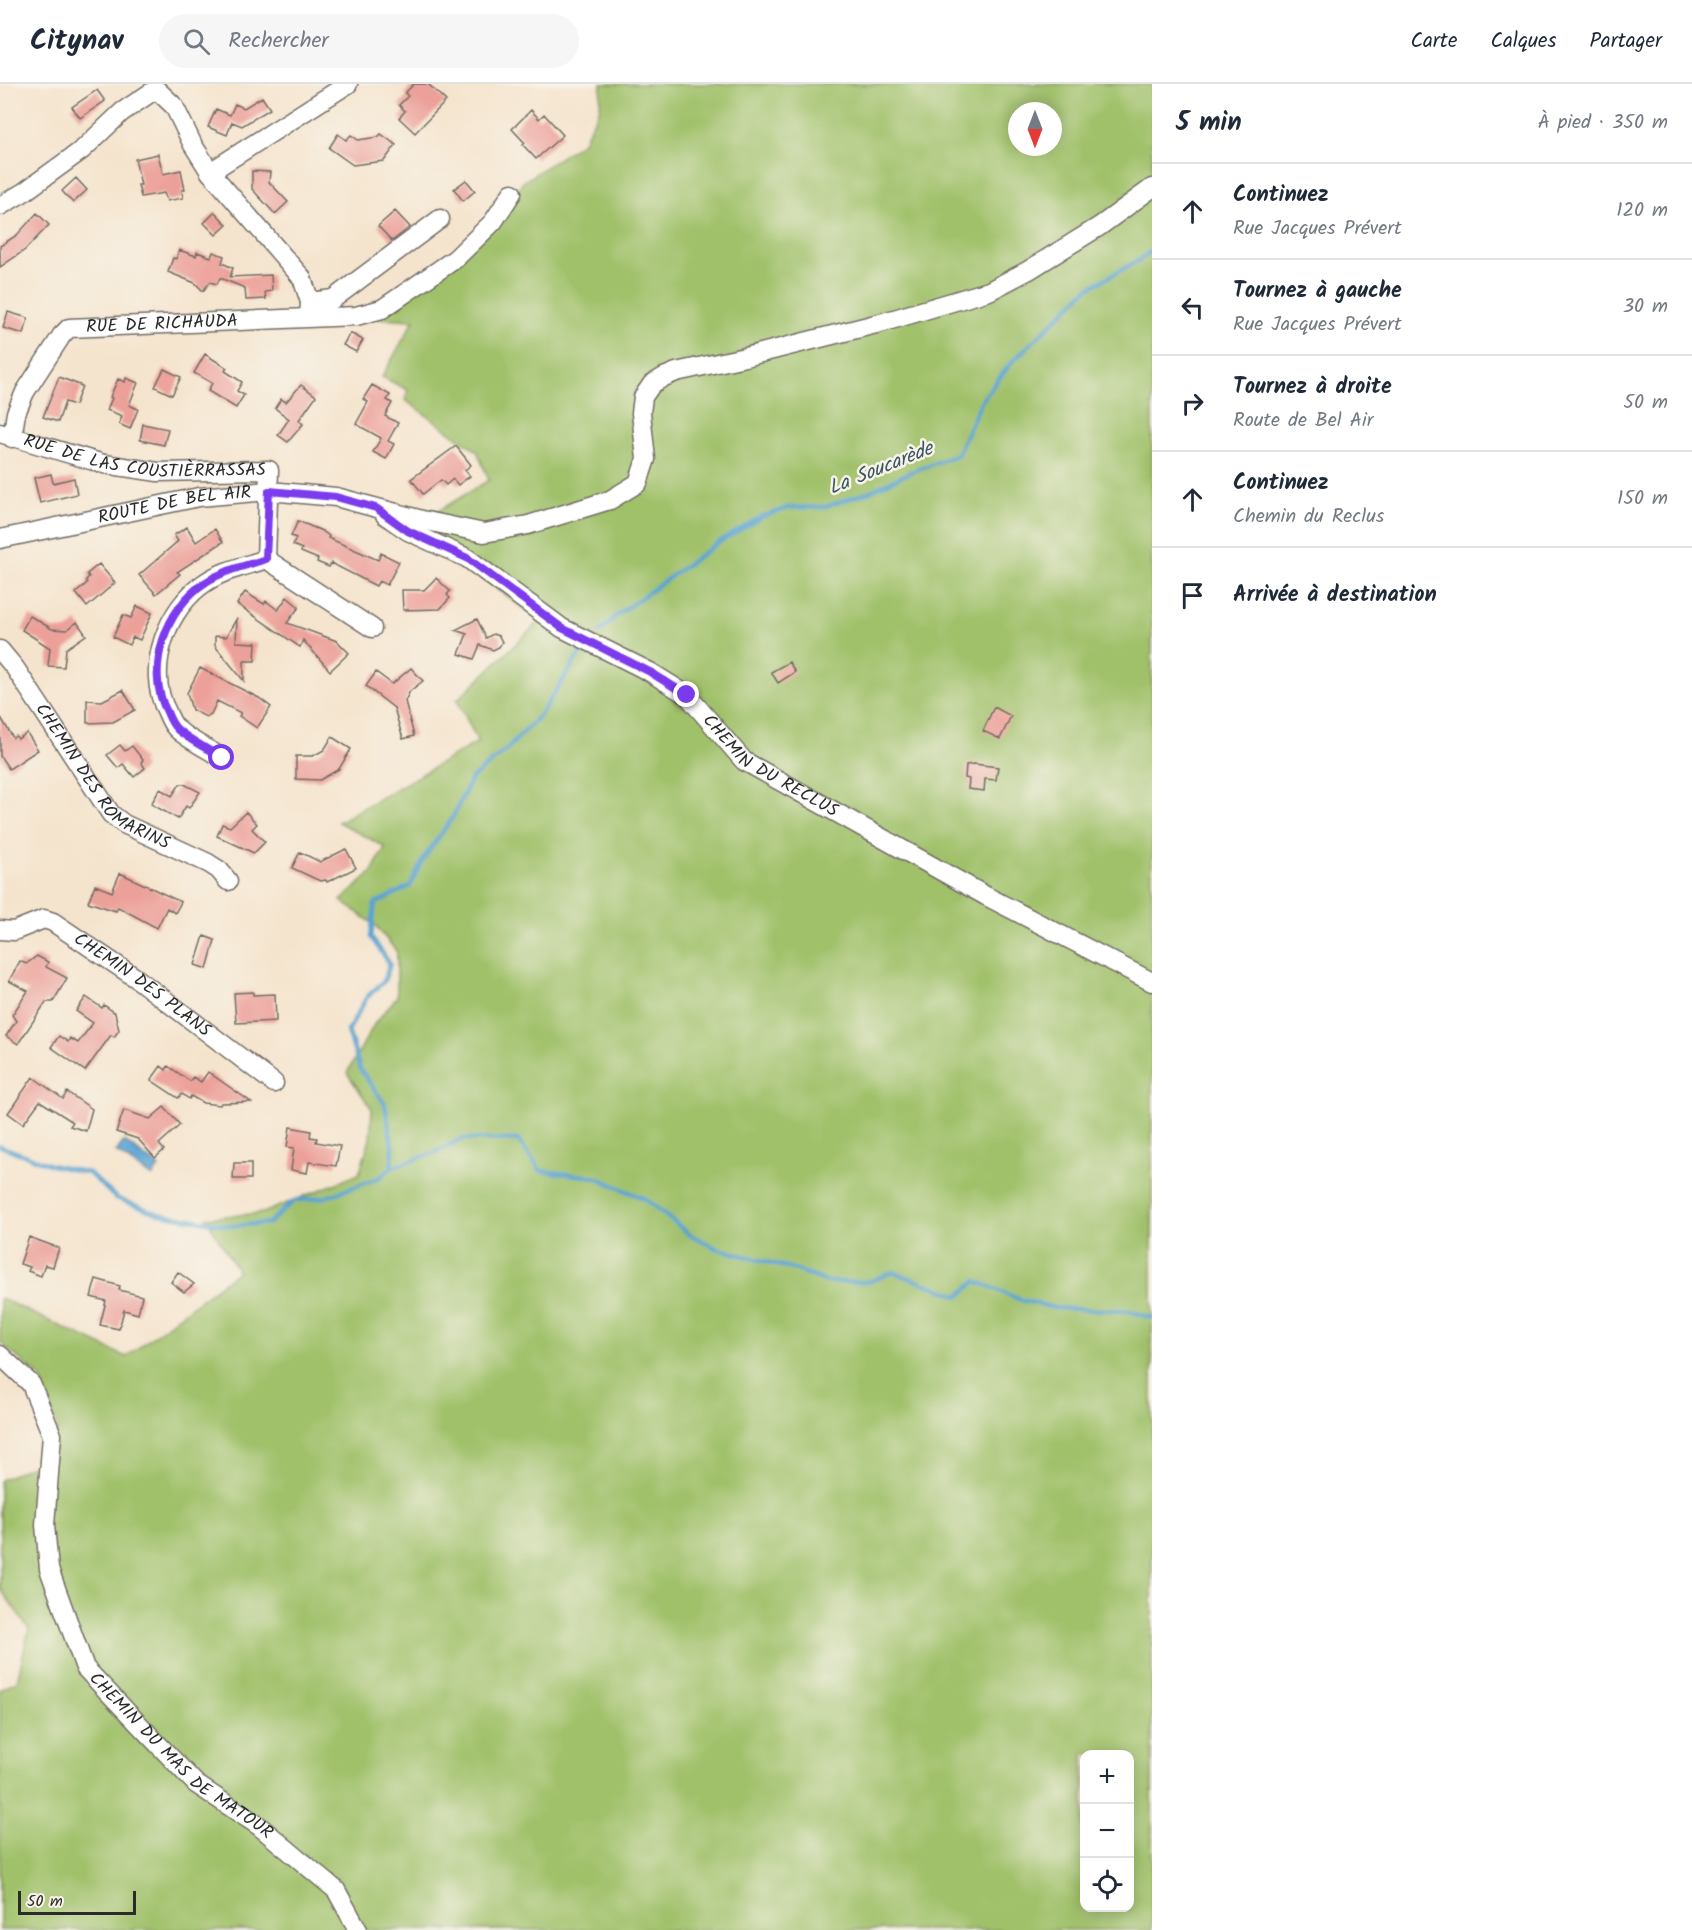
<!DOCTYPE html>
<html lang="fr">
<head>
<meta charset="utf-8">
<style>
  body { margin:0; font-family:Kalam,sans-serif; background:#f6f6f7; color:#1f2937 }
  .controls { position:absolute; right:18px; bottom:18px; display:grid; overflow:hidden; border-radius:12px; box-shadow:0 3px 15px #0003 }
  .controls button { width:54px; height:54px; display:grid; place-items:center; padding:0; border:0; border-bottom:2px solid #e0e1e3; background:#fff; color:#1f2937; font:30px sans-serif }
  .compass { position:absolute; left:1008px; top:18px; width:54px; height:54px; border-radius:50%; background:#fff; box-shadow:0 3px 15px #0003; rotate:180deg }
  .scale { position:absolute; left:18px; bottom:15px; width:118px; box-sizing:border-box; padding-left:6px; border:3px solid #2b2b2b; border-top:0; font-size:16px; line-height:21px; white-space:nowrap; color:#2b2b2b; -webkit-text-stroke:4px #f7f3e8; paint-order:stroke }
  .stop { position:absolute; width:18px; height:18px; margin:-14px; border:4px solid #7c3aed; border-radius:50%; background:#fff }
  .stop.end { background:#7c3aed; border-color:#fff; box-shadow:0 2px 6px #0008 }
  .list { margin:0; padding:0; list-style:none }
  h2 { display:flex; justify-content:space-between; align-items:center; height:78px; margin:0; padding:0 24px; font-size:26px }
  h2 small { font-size:20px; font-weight:400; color:#747a83 }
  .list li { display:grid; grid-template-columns:39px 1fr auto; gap:18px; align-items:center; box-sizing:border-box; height:96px; padding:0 24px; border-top:2px solid #e0e1e3 }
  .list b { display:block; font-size:22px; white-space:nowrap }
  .list p { margin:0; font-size:20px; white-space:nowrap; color:#747a83 }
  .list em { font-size:20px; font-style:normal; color:#747a83 }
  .icon { flex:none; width:33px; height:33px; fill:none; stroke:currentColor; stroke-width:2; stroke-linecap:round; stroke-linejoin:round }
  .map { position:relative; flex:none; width:1152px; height:1846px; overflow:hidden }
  header { display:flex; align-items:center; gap:36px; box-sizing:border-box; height:84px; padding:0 30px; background:#fff; border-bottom:2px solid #e0e1e3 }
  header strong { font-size:28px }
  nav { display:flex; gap:33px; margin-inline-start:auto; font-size:21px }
  .search { width:420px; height:54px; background:#f6f6f7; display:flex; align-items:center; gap:15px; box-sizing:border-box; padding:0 21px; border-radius:33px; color:#747a83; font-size:22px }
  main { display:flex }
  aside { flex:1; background:#fff }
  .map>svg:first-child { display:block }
  .green { fill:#a0c16a; stroke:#66764a; stroke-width:1.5; fill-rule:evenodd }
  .water { fill:#58a2d0; stroke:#42667e; stroke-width:1.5 }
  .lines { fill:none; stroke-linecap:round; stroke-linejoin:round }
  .stream { stroke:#58a2d0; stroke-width:4.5 }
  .building { fill:#eca09a }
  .minor-casing { stroke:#726c64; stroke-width:21 }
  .minor { stroke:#fff; stroke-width:18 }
  .route { stroke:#7c3aed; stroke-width:8 }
  .labels { text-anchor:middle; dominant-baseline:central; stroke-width:5; stroke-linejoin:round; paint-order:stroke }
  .street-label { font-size:18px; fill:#2b2b2b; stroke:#f7f3e8 }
  .water-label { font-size:20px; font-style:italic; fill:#3b5565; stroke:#f7f3e8 }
</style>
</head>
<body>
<header>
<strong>Citynav</strong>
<div class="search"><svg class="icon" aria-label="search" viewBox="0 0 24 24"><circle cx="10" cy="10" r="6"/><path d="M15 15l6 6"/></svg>Rechercher</div>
<nav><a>Carte</a><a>Calques</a><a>Partager</a></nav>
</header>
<main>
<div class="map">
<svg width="1152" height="1846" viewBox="0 0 1152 1846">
  <rect width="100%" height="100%" fill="#f7f3e8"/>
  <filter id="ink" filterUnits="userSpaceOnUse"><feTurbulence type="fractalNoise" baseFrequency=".0167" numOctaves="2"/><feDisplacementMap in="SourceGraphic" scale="12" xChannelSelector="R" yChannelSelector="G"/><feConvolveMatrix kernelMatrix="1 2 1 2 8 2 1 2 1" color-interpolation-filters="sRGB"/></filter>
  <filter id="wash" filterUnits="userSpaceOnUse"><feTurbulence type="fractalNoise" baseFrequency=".008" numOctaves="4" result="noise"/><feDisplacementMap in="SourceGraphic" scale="24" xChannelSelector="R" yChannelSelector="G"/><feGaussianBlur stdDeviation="1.35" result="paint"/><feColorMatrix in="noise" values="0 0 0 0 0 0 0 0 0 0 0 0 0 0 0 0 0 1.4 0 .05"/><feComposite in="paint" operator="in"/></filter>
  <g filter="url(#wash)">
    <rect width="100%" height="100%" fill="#f5e4cd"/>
    <path class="green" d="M601,0H1152V1846H0V1605L17,1597L29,1545L0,1504V1396L39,1379L58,1346L40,1293L0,1258V1214L126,1273L238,1187L206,1134L263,1129L359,1090L370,1055L372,1025L347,989L375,939L397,913V868L375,841L341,817L371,789L385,763L338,738L478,658L457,616L540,537L479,491L413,459L435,429L489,396L477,367L405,316L408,306L382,293L414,236L376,234L496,140L523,98L583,58L600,24ZM1017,27H1053V63H1017ZM1084,1670H1130V1824H1084Z"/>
    <path class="water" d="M124,1057L159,1083L152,1093L116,1068Z"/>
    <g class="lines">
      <path class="stream" d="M600,548L617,531L716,460L761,433L788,424L825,423L868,408L913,387L957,371L982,316L1012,278L1087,205L1141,175L1152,166
        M0,1062L51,1081L89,1089L116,1114L159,1130L231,1142L269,1139L294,1117L326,1113L379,1094L391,1084L393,1066L385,1020L360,985L348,947L367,913L384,897L390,880L371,853L375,820L410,802L424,774L453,733L471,695L506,666L540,631L584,564
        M391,1084L436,1068L462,1055L518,1056L541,1087L595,1093L645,1115L689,1150L716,1164L800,1187L827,1198H868L893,1188L959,1212L976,1197L1021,1216L1055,1224L1129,1227L1152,1234"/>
    </g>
    <g id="blocks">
      <path class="building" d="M414,0H428L446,17L415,49L399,34L405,27L399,21L408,12L405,9Z
        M97,6L105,17L80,34L72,23Z
        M262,13L270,25L242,42L232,38L227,51L208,43L216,25L230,31L235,20L244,24Z
        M531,26L539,35L544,30L563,51L536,75L523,61L525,59L512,45Z
        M338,50L346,56L351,51L358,56L378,53L381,50L396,61L384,77L353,81L329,64Z
        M158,70L163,90L181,86L185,106H182L183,114L167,117L164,109L141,113L138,101H141L135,75Z
        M252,87L270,88L269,98L288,118L275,130L252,105Z
        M76,94L87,106L73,119L62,107Z
        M466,96L475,107L463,117L454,105Z
        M395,127L410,143L392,157L378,142Z
        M215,128L227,141L216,151L204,139Z
        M37,129L49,141L25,166L0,183V162L17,151Z
        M179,166L196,172L197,168L211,173L213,168L224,172L222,179L233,184L230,193L271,191L272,207L265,208L266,215L246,216L245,204L220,194L217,200L210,198L203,207L195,199L168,188L173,174L176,175Z
        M8,228L28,234L24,250L3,244Z
        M350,249L363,256L356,268L343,261Z
        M205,270L227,284L225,287L242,298L237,307L244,311L236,324L208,307L212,299L194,289Z
        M164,285L181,293L172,311L155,303Z
        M59,293L82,302L75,321L65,318L58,338L43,333Z
        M126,294L138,299L129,321L138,325L130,345L119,340L122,332L107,326L112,314L110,313L118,295L125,298Z
        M301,301L316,312L299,336L303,340L288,358L278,351L289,335L275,324L281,315L286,318Z
        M372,301L390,311L387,316L392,319L385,332L398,339L388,357L394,360L386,375L373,368L381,354L356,340L368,318L363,315Z
        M143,340L168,345L164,361L140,356Z
        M456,362L471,381L465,386L470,392L458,401L453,395L446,401L441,396L423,410L411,395Z
        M51,390L53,399L74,394L77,410L40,419L34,394Z
        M298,437L322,447L329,452L328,454L378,476L381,469L399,478L387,501L379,497L376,502L331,479L329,483L317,478L318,475L301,468L302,465L293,461L296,454L291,452Z
        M187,443L196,458L215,445L223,458L177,488L180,490L156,510L139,491L178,457L174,451Z
        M99,480L115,499L87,523L76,509L87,499L86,496L89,493L87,490Z
        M436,494L450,507L447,511L450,514L440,525L403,526L402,506H424Z
        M245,508L264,520L266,517L278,526L287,513L299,523L287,539L337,557L349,569L330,587L303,556L300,563L237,520Z
        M137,522L152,529L140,556L133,553L129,561L113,553L123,531L131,534Z
        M30,532L52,545L67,546L77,538L86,551L66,565L64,583L48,582L50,564L22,546Z
        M237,534L236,558L256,559L255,577H244V597L215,562V552L226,553Z
        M477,535L486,554L493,550L499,552L502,558L499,563L493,566L480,561L474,575L459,570L467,550L455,546Z
        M789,578L795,588L778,599L771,588Z
        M200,584L259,614L271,623L257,644L239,632L241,629L217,617L211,630L206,633L192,626L187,609Z
        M411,584L423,597L410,607L405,617L414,652L403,655L394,624L366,602L376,588L392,600Z
        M123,606L135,626L113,638L87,639V616L102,617Z
        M994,623L1011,632L1000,655L983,647Z
        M0,632L13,654L16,652L18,655L27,649L38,666L9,685L0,672Z
        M332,653L351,665L339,685L320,696L296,695V672H313L324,666Z
        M120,661L125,667L132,662L143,676L141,678L145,684L134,693L123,680L118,684L107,671Z
        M974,680L998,683L996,696L985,695L984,707L968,705L969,695L965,694L966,681Z
        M180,700H184L200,708L189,724L186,722L178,735L151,720L160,705L172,712Z
        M246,728L257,740L252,745L265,758L254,769L217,752L222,740L230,743Z
        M346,765L356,784L327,798L326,796L320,797L292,784L300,768L320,778Z
        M120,789L181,818L175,829L167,824L157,844L118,823L116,827L88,818L95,801L112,808Z
        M204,852L215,856L207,885L195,881Z
        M37,872L48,878L46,883L67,894L53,918H46L18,960L6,952L16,937L12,931L28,907L9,897L20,877L26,880Z
        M253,908V911L275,910L276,937L236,939L234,909Z
        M86,913L102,924L104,921L115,929L119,946L114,953L111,951L85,987L51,963L59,952L68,958L70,954L78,959L93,939L76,927Z
        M161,982L166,986L168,982L190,997L193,993L201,998L208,988L251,1018L221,1019L220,1021L203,1019L191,1012L189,1015L182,1010L178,1014L151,996Z
        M33,993L63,1015L67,1008L92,1025L86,1047L70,1042L73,1038L40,1017L23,1040L8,1029Z
        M164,1023L180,1041L159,1060L164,1066L155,1074L138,1055L116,1048L124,1026L150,1035Z
        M290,1043L311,1047L310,1053L317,1054L316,1058L340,1062L336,1082L309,1078L307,1089L291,1086L294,1064L287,1063Z
        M234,1079H251V1095H233Z
        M29,1153L59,1164L53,1183L45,1181L41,1192L28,1187L30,1183L20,1180Z
        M178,1188L194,1200L184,1208L171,1198Z
        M96,1195L120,1202L119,1206L142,1212L138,1230L124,1226L119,1245L100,1241L106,1217L91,1213Z"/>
    </g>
  </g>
  <g filter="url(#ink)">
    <use href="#blocks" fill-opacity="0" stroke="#726c64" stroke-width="1.5"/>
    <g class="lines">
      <g class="minor-casing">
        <g id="minor">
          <path d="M210,88L348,0"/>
          <path d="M0,122L24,108L82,66L122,28L156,5L174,22L193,61L210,88L302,194L310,218L309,233"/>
          <path d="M310,218L333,215L440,135"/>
          <path id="s1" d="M0,349L104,380L158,388L269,386L266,475C246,482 224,486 206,498C167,523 144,585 167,628C169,633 172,640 176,644C185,654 210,666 222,674"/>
          <path id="s2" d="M12,354L16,329L25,308L62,251L69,244L356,232L382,225L455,175L493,138L512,109"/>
          <path id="s3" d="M385,431L408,447L467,474L562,544L650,588L687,611L744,677L986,812L1152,898"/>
          <path id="s4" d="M0,455L199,413L269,407L336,413L422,436L484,449L528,441L610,416L638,399L646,375L641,329L643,313L652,300L664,293L676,288L745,273L884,238L989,207L1029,186L1100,142L1152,104"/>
          <path d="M266,475L372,544"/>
          <path id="s5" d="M0,566L15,584L111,730L124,740L208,779L219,786L228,797"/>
          <path id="s6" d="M0,846L14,847L44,835L53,838L136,894L274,999"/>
          <path id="s7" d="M0,1271L31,1300L52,1351L45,1441L49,1485L85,1584L196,1700L259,1742L336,1806L358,1846"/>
        </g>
      </g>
      <use href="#minor" class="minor"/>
    </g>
  </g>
  <g class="lines" filter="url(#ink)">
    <path class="route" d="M222,674C210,666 185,654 176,644C172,640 169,633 167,628C144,585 166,523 206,498C224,486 246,482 266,475L269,407L336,413L376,424L408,447L467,474L562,544L650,588L687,611"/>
  </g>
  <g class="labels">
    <g class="street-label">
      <text stroke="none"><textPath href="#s2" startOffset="219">RUE DE RICHAUDA</textPath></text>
      <text stroke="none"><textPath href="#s1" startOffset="148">RUE DE LAS COUSTIÈRRASSAS</textPath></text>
      <text stroke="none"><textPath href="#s4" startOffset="178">ROUTE DE BEL AIR</textPath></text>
      <text stroke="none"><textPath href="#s3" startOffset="464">CHEMIN DU RECLUS</textPath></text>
      <text stroke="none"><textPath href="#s5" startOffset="166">CHEMIN DES ROMARINS</textPath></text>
      <text stroke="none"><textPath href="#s6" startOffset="165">CHEMIN DES PLANS</textPath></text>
      <text stroke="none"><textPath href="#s7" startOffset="468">CHEMIN DU MAS DE MATOUR</textPath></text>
    </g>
    <g class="water-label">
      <text transform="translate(881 385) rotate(-22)">La Soucarède</text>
    </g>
  </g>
</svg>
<div class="controls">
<button>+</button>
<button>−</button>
<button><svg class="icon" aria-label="locate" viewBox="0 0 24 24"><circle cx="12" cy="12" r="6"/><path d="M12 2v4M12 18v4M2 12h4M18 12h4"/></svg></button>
</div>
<svg class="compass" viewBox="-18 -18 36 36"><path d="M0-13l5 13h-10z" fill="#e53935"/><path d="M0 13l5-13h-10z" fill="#747a83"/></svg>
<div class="scale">50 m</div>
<div class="stop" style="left:222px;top:674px"></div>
<div class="stop end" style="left:687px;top:611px"></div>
</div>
<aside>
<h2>5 min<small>À pied · 350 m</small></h2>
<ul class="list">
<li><svg class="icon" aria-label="ahead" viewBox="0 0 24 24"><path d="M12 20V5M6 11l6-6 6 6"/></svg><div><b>Continuez</b><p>Rue Jacques Prévert</p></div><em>120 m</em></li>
<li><svg class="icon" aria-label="left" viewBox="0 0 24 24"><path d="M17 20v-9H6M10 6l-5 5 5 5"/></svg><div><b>Tournez à gauche</b><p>Rue Jacques Prévert</p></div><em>30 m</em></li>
<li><svg class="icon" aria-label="right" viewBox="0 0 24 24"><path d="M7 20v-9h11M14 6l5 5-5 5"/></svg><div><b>Tournez à droite</b><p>Route de Bel Air</p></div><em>50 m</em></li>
<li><svg class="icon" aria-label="ahead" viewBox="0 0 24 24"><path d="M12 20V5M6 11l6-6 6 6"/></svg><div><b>Continuez</b><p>Chemin du Reclus</p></div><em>150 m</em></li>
<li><svg class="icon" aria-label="arrive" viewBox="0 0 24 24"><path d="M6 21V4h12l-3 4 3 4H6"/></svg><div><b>Arrivée à destination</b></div></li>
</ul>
</aside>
</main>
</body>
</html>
